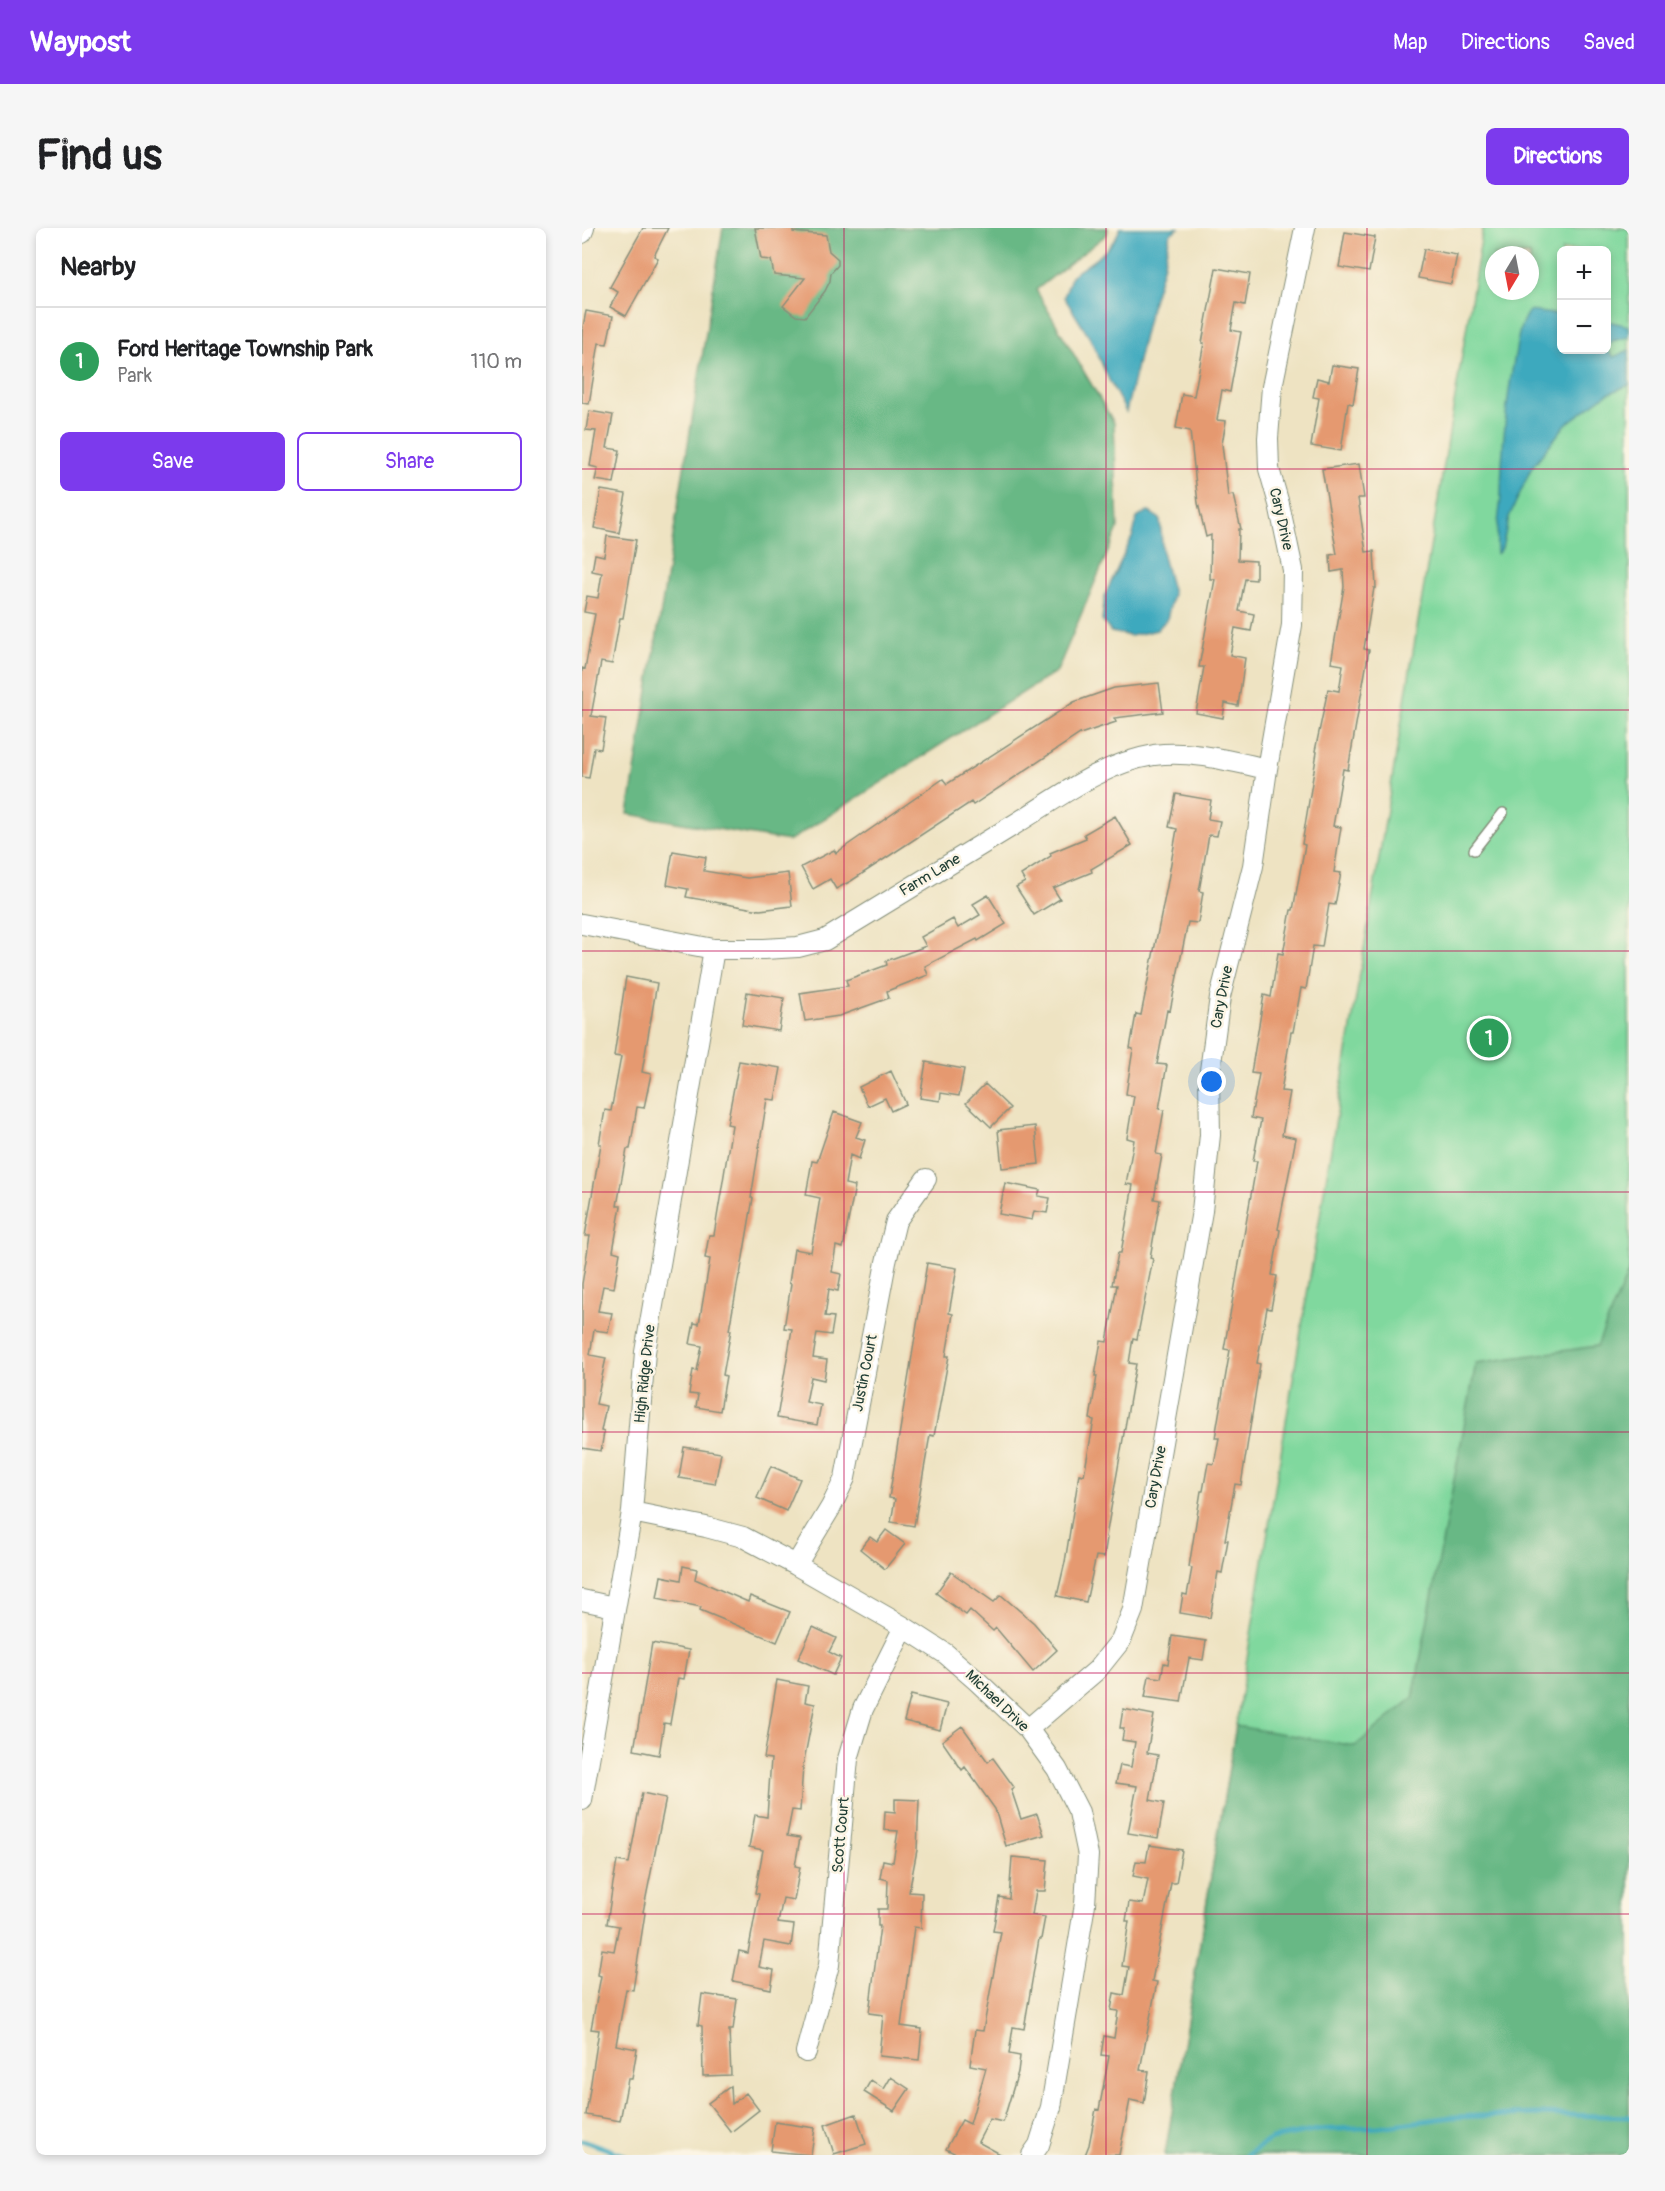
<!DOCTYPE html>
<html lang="en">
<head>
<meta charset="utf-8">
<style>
  body { margin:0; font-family:Pangolin,sans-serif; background:#f6f6f6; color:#202124 }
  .controls { position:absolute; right:18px; top:18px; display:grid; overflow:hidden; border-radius:9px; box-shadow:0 3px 9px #0003 }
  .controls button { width:54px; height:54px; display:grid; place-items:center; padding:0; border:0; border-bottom:2px solid #e0e0e0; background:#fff; color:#202124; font:30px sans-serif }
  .compass { position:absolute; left:903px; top:18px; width:54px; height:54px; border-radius:50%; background:#fff; box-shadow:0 3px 9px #0003; rotate:190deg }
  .you { position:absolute; left:630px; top:854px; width:21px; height:21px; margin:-15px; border:4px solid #fff; border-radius:50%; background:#1a73e8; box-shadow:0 0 0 9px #1a73e833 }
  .badge { display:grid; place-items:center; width:39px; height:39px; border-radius:50%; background:#7c3aed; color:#fff; font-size:20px; font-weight:700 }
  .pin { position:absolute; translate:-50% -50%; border:3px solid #fff; box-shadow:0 2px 6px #0006 }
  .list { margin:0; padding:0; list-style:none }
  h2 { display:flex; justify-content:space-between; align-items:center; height:78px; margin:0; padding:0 24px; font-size:26px }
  h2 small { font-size:20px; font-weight:400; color:#757577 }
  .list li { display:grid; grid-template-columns:39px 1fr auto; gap:18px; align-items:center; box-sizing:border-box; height:108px; padding:0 24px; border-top:2px solid #e0e0e0 }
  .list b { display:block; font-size:22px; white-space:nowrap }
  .list p { margin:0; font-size:20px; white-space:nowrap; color:#757577 }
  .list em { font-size:20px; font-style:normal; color:#757577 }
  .actions { display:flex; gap:12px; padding:18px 24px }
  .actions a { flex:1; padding:14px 0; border:2px solid #7c3aed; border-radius:9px; text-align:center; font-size:21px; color:#7c3aed }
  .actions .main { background:#7c3aed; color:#fff }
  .map { position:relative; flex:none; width:1047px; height:1927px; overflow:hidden; border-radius:9px }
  header { display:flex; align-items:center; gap:36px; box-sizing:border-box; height:84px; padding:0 30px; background:#7c3aed; color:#fff }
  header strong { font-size:28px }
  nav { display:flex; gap:33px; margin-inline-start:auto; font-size:21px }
  .intro { display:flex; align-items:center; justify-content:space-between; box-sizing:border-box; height:144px; padding:0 36px }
  h1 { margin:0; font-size:42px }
  .button { padding:15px 27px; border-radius:9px; background:#7c3aed; color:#fff; font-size:21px; font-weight:700 }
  main { display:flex; gap:36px; padding:0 36px }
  aside { flex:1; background:#fff; border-radius:9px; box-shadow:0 3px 9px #0003 }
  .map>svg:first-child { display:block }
  .green { fill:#80d89e; stroke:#508a69; stroke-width:1.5; fill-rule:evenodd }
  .forest { fill:#68b885; stroke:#447a5c; stroke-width:1.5 }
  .water { fill:#3ea9be; stroke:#2e7379; stroke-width:1.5 }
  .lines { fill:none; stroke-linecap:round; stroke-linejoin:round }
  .stream { stroke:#3ea9be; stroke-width:5 }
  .building { fill:#e59970 }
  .lane-casing { stroke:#86907b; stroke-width:12 }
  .street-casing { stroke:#86907b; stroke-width:22 }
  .lane { stroke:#fff; stroke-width:9 }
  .street { stroke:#fff; stroke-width:20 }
  .grid { fill:none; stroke:#c2185b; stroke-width:1.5; stroke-opacity:0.55 }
  .labels { text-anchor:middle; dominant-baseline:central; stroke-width:5; stroke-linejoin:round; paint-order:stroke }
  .street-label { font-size:15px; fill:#1f3d34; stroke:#fcf5e5 }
</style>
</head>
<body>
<header>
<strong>Waypost</strong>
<nav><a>Map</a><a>Directions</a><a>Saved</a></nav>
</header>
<div class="intro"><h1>Find us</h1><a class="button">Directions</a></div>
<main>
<aside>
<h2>Nearby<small></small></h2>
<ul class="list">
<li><span class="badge" style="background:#2e9e5b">1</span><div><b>Ford Heritage Township Park</b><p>Park</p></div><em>110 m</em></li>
</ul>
<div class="actions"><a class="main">Save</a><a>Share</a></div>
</aside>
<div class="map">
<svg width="1047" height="1927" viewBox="0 0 1047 1927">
  <rect width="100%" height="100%" fill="#fcf5e5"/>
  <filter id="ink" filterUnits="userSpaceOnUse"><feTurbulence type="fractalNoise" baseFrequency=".0167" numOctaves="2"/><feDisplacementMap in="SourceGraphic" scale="12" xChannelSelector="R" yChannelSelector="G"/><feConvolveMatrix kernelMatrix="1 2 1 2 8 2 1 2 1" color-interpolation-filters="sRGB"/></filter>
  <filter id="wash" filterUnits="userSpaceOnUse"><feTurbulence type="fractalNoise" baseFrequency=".008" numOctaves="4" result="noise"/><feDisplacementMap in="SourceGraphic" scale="24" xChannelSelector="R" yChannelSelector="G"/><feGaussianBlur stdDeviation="1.35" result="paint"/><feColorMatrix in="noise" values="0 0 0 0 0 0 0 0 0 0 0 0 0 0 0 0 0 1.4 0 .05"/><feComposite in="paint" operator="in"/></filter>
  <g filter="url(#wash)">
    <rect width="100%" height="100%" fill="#eee3c2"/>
    <path class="green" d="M901,0H1047V1927H583ZM980,22H1024V122H980ZM912,27H948V63H912Z"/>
    <path class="forest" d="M141,0H526L525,6L454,62L532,195L536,300L475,443L207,613L46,586Z
      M1047,1042V1927H583L654,1498L773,1518L831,1470L894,1135L1015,1118Z"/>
    <path class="water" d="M538,0H597L588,6L581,40L567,86L544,184L528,154L509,112L482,69L490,47C508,35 531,22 538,0Z
      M947,83L979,87L980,122H1024L1025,93L1047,98V109L1030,113L1025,122L1032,129L1047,122V157L1025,166L984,196L950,239L927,289L920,320L915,326C913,305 918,287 919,266C920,219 924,173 933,127C936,112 937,96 947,83Z
      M566,283L578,291L581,328L591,366L585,391L575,402L549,408L529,404L520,392L523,367L551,307L555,290Z"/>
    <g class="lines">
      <path class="stream" d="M0,1912L42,1927
        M665,1927L689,1911L736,1902L797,1899L870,1889L956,1886L1047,1889"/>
    </g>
    <g id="blocks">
      <path class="building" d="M61,0H86L72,28L76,30L44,88L28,79L36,64L28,59Z
        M173,0H211V4L244,7L247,23L256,31V37L249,45L248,53L243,63L223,89L214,88L201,78L223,50L192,47L189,32L179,31Z
        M763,4L793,9L787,44L757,39Z
        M842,21L875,27L869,56L836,50Z
        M634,40L668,46L663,77L654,75L649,102L659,104L648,164L640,162L635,192L644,193L640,216L646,268L651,267L659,301H657L656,332L674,333V352L663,351L657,383L672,386L669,403L653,400L648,427L663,430L656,478L643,475L641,490L614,485L622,439H617L633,351H628L629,307L624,309L616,275L608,203L594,200L600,166L612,168L622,115H620Z
        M4,83L31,88L25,116L17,115L7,176L0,175V104Z
        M750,137L777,141L771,176L766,175L759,223L729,218L737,170L731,169L735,150L747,153Z
        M7,183L31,187L25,220L38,222L32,255L13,252L16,240L8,238L14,203L4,202Z
        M777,236L782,270H776L784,324L792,323L794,360H792L782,421L787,422L766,542L761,541L751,598L759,599L752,644L759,645L753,677L747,676L740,719L731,718L724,761L719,760L711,804H709L699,863L708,864L700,907L714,910L696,1001L698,1002L690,1047L695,1048L689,1081L685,1080L675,1135L678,1136L659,1257L653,1256L643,1312H646L640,1345L636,1344L628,1390L598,1385L601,1366L605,1367L610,1340L607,1339L619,1263H621L626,1235L632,1236L637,1210H633L648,1122L642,1121L675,933H671L679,892L669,890L677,846L669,845L682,767L689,769L696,725L701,726L709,682H711L723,617L720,616L735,524L733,523L746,461L757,463L761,437L749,435L762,359L761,342L749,344L748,327L755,326L740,241Z
        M19,262L44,266L37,305L12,300Z
        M25,308L54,312L41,390H38L30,436L19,434L9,488L24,490L19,521L12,520L7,550L0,549V440L3,441L13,386L2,384L5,368L16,370L20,345L10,343L13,326L22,328Z
        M577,455L581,484L532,490L534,494L498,506L391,577L389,574L269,653L254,661L248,651L231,661L219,639L252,622L254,625L361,551L365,556L492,474L532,460Z
        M594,566L629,572L626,591L638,593L635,608L627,607L617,663L621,664L616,695L606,694L588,783L585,782L575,836L585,837L577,881L582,882L574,926L580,927L572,971L578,972L568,1030L571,1031L555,1111L551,1110L547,1135L554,1136L524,1309L525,1310L522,1329L514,1328L504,1374L475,1368L483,1334L497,1246L502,1247L512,1192L508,1191L515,1148H513L519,1113L525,1114L535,1057H530L536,1025H539L551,957L544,956L552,912L545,910L552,868L544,866L551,821L548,820L554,786L559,787L585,658L595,601L587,599Z
        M533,588L550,617L509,641L510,644L471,660L478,671L452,687L434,659L443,654L439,647L469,628L468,625L504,610L502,606Z
        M91,623L124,629L122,643L165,650L206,645L210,678L178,682L104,669L106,661L85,657Z
        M406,667L424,696L396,713L395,711L343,738L346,747L305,763L307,770L257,788L223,793L218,765L266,758L264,752L305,737L304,733L344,718L339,709L371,691L376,700L398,687L391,676Z
        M44,749L75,755L60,844L69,846L62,880L55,879L48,921H45L35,978H39L31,1023L38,1025L32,1060L21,1058L16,1083L30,1085L26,1104L12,1102L8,1127L24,1130L14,1176L24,1178L19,1203L22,1204L19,1223L0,1220V1056L8,1008H3L19,916H17L23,882L29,883L39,829L32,828Z
        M165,764L202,770L197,803L160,797Z
        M157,833L199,840L193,872L185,871L169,970H171L158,1047H157L147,1102H149L141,1147L144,1148L138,1183L114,1179L116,1167L107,1166L111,1142L115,1143L120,1118L108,1116L112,1095L117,1096L128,1031L123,1030L127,1007H132L141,953L150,897L145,896Z
        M344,834L382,841L377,868L359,865L358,873L338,870Z
        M309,843L324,876L309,883L303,870L286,878L277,859Z
        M403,856L428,880L409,899L384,875Z
        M252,884L280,894L274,909L283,912L277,931L268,927L263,956L273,958L261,1020L254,1018L250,1044L259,1046L256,1063L247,1061L243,1088L252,1089L249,1107L235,1105L231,1130L245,1132L242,1152L229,1149L224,1174L239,1177L235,1197L195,1190L210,1101L202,1100L209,1056L207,1055L212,1021L229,1024L238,970L224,967L230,933L235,934Z
        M453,898L457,936L420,940L416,902Z
        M423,955L458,962L456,968L468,970L465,985L452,983L450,992L417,986Z
        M345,1035L375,1040L367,1085L371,1086L364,1128H367L352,1208L348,1207L332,1298L309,1294L313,1271L307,1270Z
        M102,1219L139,1225L133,1256L97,1250Z
        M189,1238L218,1251L204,1283L175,1270Z
        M304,1302L323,1316L303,1341L278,1321L288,1309L295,1314Z
        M101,1338L115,1341L113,1351L166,1374L168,1368L208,1384L195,1414L118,1382L119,1379L75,1370L79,1348L99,1352Z
        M369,1344L412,1374L419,1367L452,1395L475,1422L451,1444L414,1400L411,1403L388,1382L384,1387L354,1365Z
        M231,1399L254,1410L247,1424L259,1430L251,1447L216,1431Z
        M590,1408L624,1413L621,1432L607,1430L599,1474L563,1469L567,1448L579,1450L582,1435L586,1436Z
        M70,1415L107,1422L102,1451L96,1450L88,1496L82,1495L77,1527L52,1522Z
        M195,1452L226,1458L223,1474L233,1476L221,1538L218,1583L210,1582L205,1608L218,1610L213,1638L218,1639L212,1672L201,1670L196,1695L212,1697L209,1718L182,1713L177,1739L192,1742L189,1761L151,1753L157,1723L166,1725L177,1666L173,1665L181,1622L167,1619L173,1587L185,1589L189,1531L182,1530Z
        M329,1467L365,1476L358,1502L322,1493Z
        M541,1481L572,1487L565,1525L576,1527L568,1572L582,1575L576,1610L546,1605L555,1558L534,1555L538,1537L549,1539L553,1514L540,1512L542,1500H538Z
        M380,1498L406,1534L411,1530L432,1559L429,1561L439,1591L455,1586L462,1607L424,1618L413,1581L383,1539L380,1542L360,1513Z
        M60,1565L84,1570L61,1684L63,1685L51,1762L44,1761L34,1817L55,1821L50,1851H46L38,1893L4,1887L17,1802L9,1801L19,1748L16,1747L20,1721L32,1723L37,1698L25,1696L31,1655L35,1633L47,1635Z
        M313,1571L337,1572L335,1622L327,1664L340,1665L339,1700L332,1699L319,1798L340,1801L337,1832L297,1828L301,1787L287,1785L298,1698H296V1681H305L306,1652L298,1650L301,1632L311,1634L316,1603L302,1602L303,1583L313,1584Z
        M567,1617L600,1622L594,1655H589L570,1753L575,1754L558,1842L567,1843L562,1875L548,1872L537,1927H503L507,1917L514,1881L517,1882L527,1828L519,1827L522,1808L532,1810L536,1783L529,1782L532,1765L542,1767L547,1739L540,1738L547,1693H544L547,1674L561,1676L566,1651L551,1648L554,1633L564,1634Z
        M430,1629L466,1632L463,1663H454L450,1687L463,1689L459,1711H457L442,1801L431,1799L427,1826L438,1828L436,1844L421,1894L408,1891L396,1914L420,1927H376L364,1921L380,1892L388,1896L404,1840L388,1837L393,1802L401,1803L419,1704L411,1703L417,1669L427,1671Z
        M120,1766L155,1771L151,1802H147L149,1847L121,1848L120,1798L116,1797Z
        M309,1849L327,1861L312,1883L282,1864L289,1852L302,1861Z
        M149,1858L150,1876L164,1865L177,1882L149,1904L126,1875Z
        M274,1886L284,1916L252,1926L243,1897Z
        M193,1894L233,1900L229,1927L189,1923Z"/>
    </g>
  </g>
  <g filter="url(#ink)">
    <use href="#blocks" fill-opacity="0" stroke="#86907b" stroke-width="1.5"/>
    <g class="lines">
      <g class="lane-casing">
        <path id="lane" d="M892,622L921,585"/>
      </g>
      <g class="street-casing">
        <path id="street" d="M0,5L2,0
          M0,696L132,721H182L216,719L243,712C305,674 368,636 430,598C476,570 518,536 572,527C610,522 648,533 685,541
          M50,1284L124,1299L161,1309L214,1337L322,1399L364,1426L395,1453L446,1501L475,1541L497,1584L506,1627L503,1676L469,1879L457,1917L450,1927
          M214,1337L249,1279L263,1250L304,1034L314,993L344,951
          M0,1372L32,1379
          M446,1501L515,1442L539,1412L551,1382L620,983L628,907L627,850L638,769L671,638L685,541L710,397L711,342L697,276L687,241L686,210L690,159L723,0
          M0,1572L50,1284L63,1124L132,721
          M224,1824L247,1737L266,1531L281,1481L322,1399"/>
      </g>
      <use href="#lane" class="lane"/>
      <use href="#street" class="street"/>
    </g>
  </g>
  <path class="grid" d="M262,0V1927M524,0V1927M785,0V1927M0,241H1047M0,482H1047M0,723H1047M0,964H1047M0,1204H1047M0,1445H1047M0,1686H1047"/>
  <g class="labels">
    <g class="street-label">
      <text transform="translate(699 291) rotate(77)">Cary Drive</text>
      <text transform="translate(348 647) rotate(-31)">Farm Lane</text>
      <text transform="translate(640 769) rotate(-79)">Cary Drive</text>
      <text transform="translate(283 1145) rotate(-79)">Justin Court</text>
      <text transform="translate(63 1146) rotate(-84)">High Ridge Drive</text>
      <text transform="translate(574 1249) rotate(-80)">Cary Drive</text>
      <text transform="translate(415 1473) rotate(44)">Michael Drive</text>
      <text transform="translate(259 1607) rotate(-85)">Scott Court</text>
    </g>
  </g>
</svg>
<div class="controls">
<button>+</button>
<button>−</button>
</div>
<svg class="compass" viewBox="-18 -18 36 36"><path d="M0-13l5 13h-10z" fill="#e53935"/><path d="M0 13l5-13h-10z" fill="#757577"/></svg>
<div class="you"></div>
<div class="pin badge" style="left:907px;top:810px;background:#2e9e5b">1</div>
</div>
</main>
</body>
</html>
